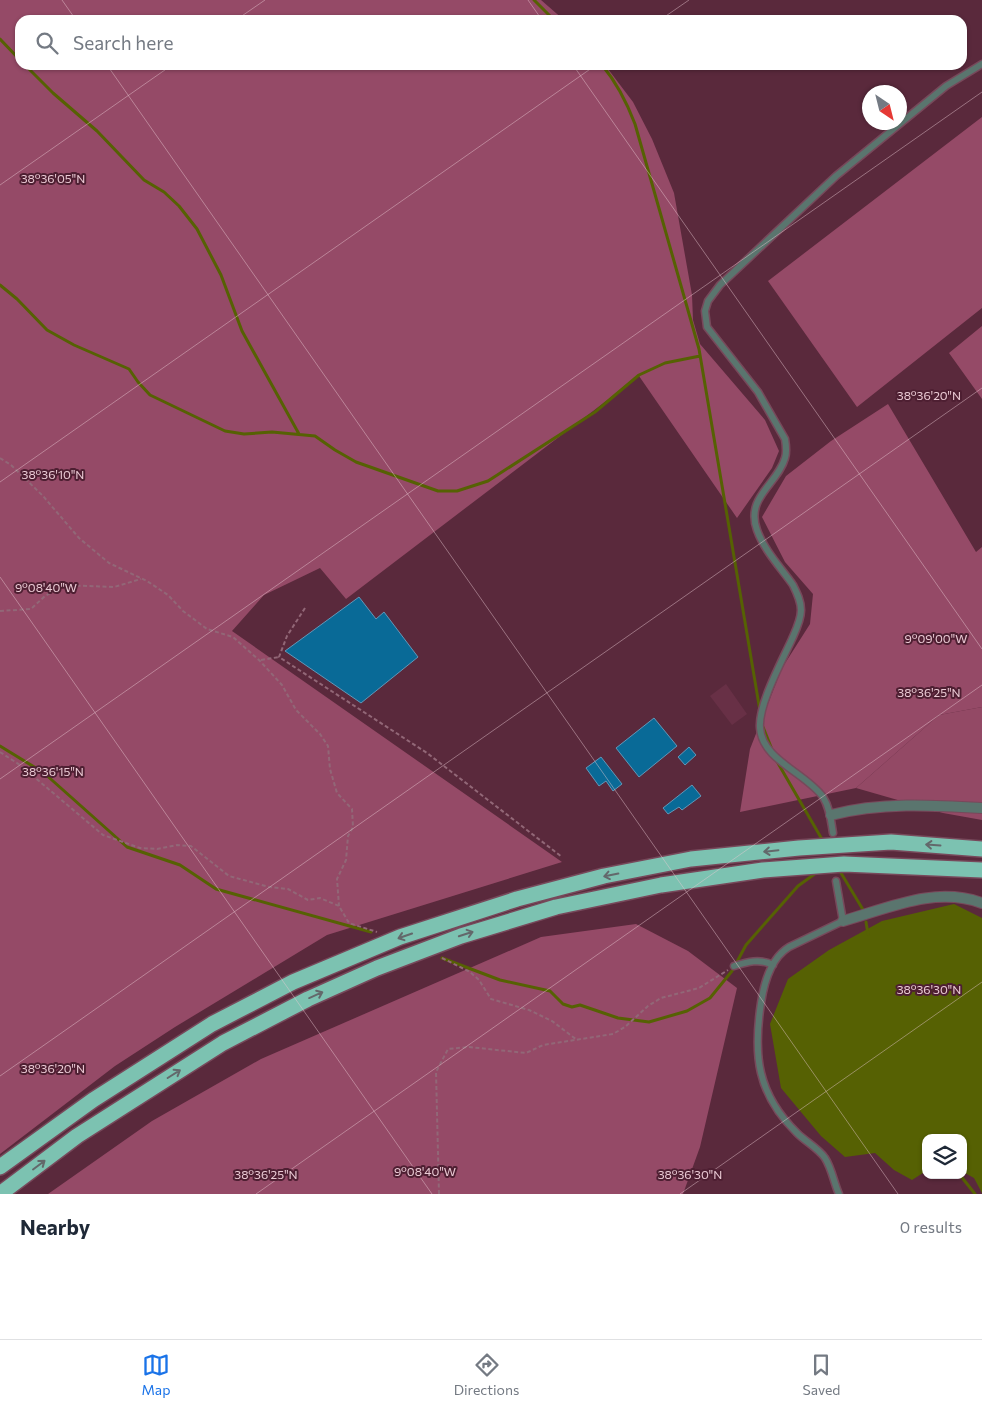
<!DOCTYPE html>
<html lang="en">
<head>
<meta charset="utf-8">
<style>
  body { margin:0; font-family:Commissioner,sans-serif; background:#f2f2f3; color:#1f2937 }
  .controls { position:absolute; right:15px; bottom:15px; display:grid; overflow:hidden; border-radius:10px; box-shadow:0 1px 4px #0004 }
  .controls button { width:45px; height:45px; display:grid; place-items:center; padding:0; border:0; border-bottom:1px solid #e0e1e3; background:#fff; color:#1f2937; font:25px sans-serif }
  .compass { position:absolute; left:862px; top:85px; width:45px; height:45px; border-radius:50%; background:#fff; box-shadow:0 1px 4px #0004; rotate:145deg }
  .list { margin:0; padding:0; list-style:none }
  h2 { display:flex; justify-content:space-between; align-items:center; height:65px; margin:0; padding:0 20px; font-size:21px }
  h2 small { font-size:16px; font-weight:400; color:#747a83 }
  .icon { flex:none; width:28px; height:28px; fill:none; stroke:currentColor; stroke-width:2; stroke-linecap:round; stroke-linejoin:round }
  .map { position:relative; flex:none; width:982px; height:1194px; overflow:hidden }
  .search { position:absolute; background:#fff; box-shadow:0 1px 4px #0004; left:15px; right:15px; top:15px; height:55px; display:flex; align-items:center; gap:12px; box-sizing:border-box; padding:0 18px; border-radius:15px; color:#747a83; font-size:19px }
  .sheet { height:145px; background:#fff }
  nav { display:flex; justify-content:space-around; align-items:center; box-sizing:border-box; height:70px; border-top:1px solid #e0e1e3; background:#fff; font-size:14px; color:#747a83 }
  nav a { display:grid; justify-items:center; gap:2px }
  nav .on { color:#1a73e8 }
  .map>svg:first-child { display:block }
  .built { fill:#683046 }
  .green { fill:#934965 }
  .forest { fill:#954a67 }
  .water { fill:#566103 }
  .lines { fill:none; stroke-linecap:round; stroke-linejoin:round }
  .stream { stroke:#566103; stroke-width:3 }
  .building { fill:#096a97; stroke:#6297b8 }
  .service-casing { stroke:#77495b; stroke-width:9 }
  .minor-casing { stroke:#77495b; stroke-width:12 }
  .motorway-casing { stroke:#77495b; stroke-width:18 }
  .path { stroke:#926777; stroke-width:2; stroke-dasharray:4 2.5; stroke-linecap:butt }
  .service { stroke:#5a756e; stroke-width:6 }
  .minor { stroke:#5a756e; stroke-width:10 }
  .motorway { stroke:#7cc2b1; stroke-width:15 }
  .oneway { stroke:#63686b }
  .ticks { fill:none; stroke:#ebcbd5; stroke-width:1; stroke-opacity:0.45 }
  .ticks-label { font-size:12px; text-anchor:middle; fill:#ebcbd5; stroke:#4e1f32; stroke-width:4; stroke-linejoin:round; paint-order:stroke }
</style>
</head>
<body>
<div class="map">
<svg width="982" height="1194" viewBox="0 0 982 1194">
  <rect width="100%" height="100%" fill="#5a293c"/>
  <path class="built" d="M726,684L747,714L732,725L710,696Z"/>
  <path class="green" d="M982,707V820L943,813L856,788L939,715Z"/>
  <path class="forest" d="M0,0H541L564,20H20V65H605L633,102L652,139L674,193L692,295L693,320L700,344L765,420L779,451L772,468L737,518L639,376L346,599L320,568L264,595L232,631L562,862L327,935L175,1027L115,1066L0,1154Z
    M982,117V308L857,407L768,281Z
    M982,326V399L949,353Z
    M888,404L976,552L982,547V707L939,715L856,788L740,812L750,749L782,668L810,624L813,594L785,562L762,517L786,476L831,441Z
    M636,924L688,951L737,988L700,1147L683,1194H48L152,1121L261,1059L541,937Z"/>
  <path class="water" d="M954,904L982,918V1193L974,1178L963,1172V1138H926V1171L912,1180L894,1170L875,1153L845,1157L821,1136L781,1088L770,1024L788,979L829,950L882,921Z"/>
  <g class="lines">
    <path class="stream" d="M534,0L554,20
      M0,39L20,60
      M25,65L53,93L97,131L144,180L164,192L179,206L197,229L221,275L242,331L299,434
      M602,65C617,83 627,103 635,124L699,349L760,711
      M0,285L17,299L47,330L74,345L129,369L138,382L150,395L225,431L244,434L272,432L315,436L335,450L356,462L438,491H457L488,481L595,412L639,375L665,363L700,356
      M763,727L771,747
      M0,746L44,773L127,847L180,865L216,889L371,932
      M775,758L823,841
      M841,873L865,913
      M866,922L868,934
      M442,958L500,980L550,991L563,1004L572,1007L580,1005L618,1018L649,1022L687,1011L710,998L732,971L746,945L798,886L816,873
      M960,1175L975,1194"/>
  </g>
  <path class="building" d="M359,597L376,619L384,612L418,657L361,703L285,651Z
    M654,718L677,746L639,777L616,748Z
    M689,747L696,755L685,765L678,757Z
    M601,757L622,784L613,791L606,781L599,786L586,768Z
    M692,785L701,796L682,810L679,807L668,814L663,808Z"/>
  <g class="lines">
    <g class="service-casing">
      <path id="service" d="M833,833C831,821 830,808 823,797C806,773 762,760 760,728C758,705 782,661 792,639C796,630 801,620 801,610C801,601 797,593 793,585C781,568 764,550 757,530C745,497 778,484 785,458C787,452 786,445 785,439L758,392L707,327L705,311L708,301L720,285L836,176L946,86L982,64
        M836,881L843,921L789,947C771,958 764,983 761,1003C753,1055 757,1094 797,1133C806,1142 818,1148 825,1158C832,1169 834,1183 839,1194
        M734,966C747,962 760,958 773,965"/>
    </g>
    <g class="minor-casing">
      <path id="minor" d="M831,815C880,802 932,805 982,808
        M843,921C889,908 935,886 982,903"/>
    </g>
    <g class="motorway-casing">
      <path id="motorway" d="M0,1167L93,1100L212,1024L293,982L400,937L517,899L604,876L691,859L799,848L891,842L982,849
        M0,1194L77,1136L223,1043L308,999L377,968L461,936L556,907L661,885L763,870L844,864L982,870"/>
    </g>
    <path class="path" d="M0,458L11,465L43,496L79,538L109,563L147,581L168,595L183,611L207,629L233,637L260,661L282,685L296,710L320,734L328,746L330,769L337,793L352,809L353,827L348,836L346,860L337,879L339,906
      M305,608L287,636L279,657L427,753L562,857
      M0,611L31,609L45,596L65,585L114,587L141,579
      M261,660L279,657
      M0,752L20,765L103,835L140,848L157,849L177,845L191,846L229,876L269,887L288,889L308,900L320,898L339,906L349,923L377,932
      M442,958L470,972L479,980L491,999L529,1010L552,1021L577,1040
      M439,1194L436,1072L448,1049L469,1047L526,1053L543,1045L613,1034L625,1027L648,1006L661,998L699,988L728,970"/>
    <use href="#service" class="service"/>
    <use href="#minor" class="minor"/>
    <use href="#motorway" class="motorway"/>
  </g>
  <defs><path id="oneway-shaft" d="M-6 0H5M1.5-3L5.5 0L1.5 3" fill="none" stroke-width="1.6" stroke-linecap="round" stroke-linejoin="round" transform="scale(1.25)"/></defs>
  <g class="oneway">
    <use href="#oneway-shaft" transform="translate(933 845) rotate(-176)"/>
    <use href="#oneway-shaft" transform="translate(771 851) rotate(174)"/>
    <use href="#oneway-shaft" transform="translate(611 875) rotate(169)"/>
    <use href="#oneway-shaft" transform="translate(466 934) rotate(-18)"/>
    <use href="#oneway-shaft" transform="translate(405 936) rotate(161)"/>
    <use href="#oneway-shaft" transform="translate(316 995) rotate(-24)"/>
    <use href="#oneway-shaft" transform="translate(174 1074) rotate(-32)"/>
    <use href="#oneway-shaft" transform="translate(39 1165) rotate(-37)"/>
  </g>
  <path class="ticks" d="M62,0L76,20M528,0L542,20M236,20L265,0M660,20L689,0M107,65L898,1194M573,65L982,649M0,185L172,65M0,482L596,65M0,577L432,1194M0,779L982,92M0,1076L982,388M256,1194L982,685M680,1194L982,982"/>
  <g class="ticks-label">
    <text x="53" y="183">38°36'05"N</text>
    <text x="929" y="400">38°36'20"N</text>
    <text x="53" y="479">38°36'10"N</text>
    <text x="46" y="592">9°08'40"W</text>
    <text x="936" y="643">9°09'00"W</text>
    <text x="929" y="697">38°36'25"N</text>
    <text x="53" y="776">38°36'15"N</text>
    <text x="929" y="994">38°36'30"N</text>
    <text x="53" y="1073">38°36'20"N</text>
    <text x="425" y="1176">9°08'40"W</text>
    <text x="266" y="1179">38°36'25"N</text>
    <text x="690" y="1179">38°36'30"N</text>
  </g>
</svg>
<div class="controls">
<button><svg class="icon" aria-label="layers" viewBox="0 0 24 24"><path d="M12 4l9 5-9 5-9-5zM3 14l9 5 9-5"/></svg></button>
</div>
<svg class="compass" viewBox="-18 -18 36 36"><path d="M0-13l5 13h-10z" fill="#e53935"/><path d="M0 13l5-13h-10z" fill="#747a83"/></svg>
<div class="search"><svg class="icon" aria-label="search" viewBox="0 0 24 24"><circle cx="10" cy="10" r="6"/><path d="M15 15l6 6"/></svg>Search here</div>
</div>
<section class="sheet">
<h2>Nearby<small>0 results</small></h2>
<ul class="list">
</ul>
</section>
<nav>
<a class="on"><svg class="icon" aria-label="map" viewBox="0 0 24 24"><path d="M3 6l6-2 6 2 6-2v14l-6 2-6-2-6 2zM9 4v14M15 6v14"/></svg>Map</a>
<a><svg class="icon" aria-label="directions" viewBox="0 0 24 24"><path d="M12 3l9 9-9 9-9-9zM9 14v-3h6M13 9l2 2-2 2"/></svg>Directions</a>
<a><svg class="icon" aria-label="saved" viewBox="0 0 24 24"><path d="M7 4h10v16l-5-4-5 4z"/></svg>Saved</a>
</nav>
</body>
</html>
